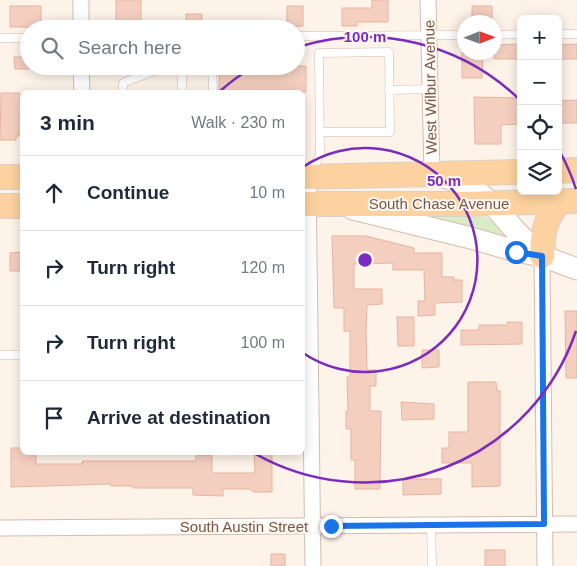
<!DOCTYPE html>
<html lang="en">
<head>
<meta charset="utf-8">
<style>
  body { margin:0; font-family:Arial,sans-serif; background:#f6f6f7; color:#1f2937 }
  .controls { position:absolute; right:15px; top:15px; display:grid; overflow:hidden; border-radius:8px; box-shadow:0 2px 12px #0003 }
  .controls button { width:45px; height:45px; display:grid; place-items:center; padding:0; border:0; border-bottom:1px solid #e0e1e3; background:#fff; color:#1f2937; font:25px sans-serif }
  .compass { position:absolute; left:457px; top:15px; width:45px; height:45px; border-radius:50%; background:#fff; box-shadow:0 2px 12px #0003; rotate:89deg }
  .stop { position:absolute; width:15px; height:15px; margin:-11px; border:4px solid #1a73e8; border-radius:50%; background:#fff }
  .stop.end { background:#1a73e8; border-color:#fff; box-shadow:0 1px 5px #0008 }
  .list { margin:0; padding:0; list-style:none }
  h2 { display:flex; justify-content:space-between; align-items:center; height:65px; margin:0; padding:0 20px; font-size:21px }
  h2 small { font-size:16px; font-weight:400; color:#747a83 }
  .list li { display:grid; grid-template-columns:32px 1fr auto; gap:15px; align-items:center; box-sizing:border-box; height:75px; padding:0 20px; border-top:1px solid #e0e1e3 }
  .list b { display:block; font-size:19px; white-space:nowrap }
  .list em { font-size:16px; font-style:normal; color:#747a83 }
  .icon { flex:none; width:28px; height:28px; fill:none; stroke:currentColor; stroke-width:2; stroke-linecap:round; stroke-linejoin:round }
  .map { position:relative; flex:none; width:577px; height:566px; overflow:hidden }
  .search { position:absolute; background:#fff; box-shadow:0 2px 12px #0003; left:20px; top:20px; width:285px; height:55px; display:flex; align-items:center; gap:12px; box-sizing:border-box; padding:0 18px; border-radius:28px; color:#747a83; font-size:19px }
  .panel { position:absolute; background:#fff; box-shadow:0 2px 12px #0003; left:20px; top:90px; width:285px; height:365px; border-radius:8px }
  .map>svg:first-child { display:block }
  .green { fill:#d9ecc6 }
  .building { fill:#f4cfc0; stroke:#e7b49f }
  .lines { fill:none; stroke-linecap:round; stroke-linejoin:round }
  .lane-casing { stroke:#d3bcb0; stroke-width:9 }
  .street-casing { stroke:#d3bcb0; stroke-width:17 }
  .secondary-casing { stroke:#d6bcad; stroke-width:23 }
  .primary-casing { stroke:#d9d0cd; stroke-width:26 }
  .lane { stroke:#fff; stroke-width:8 }
  .street { stroke:#fff; stroke-width:15 }
  .secondary { stroke:#fff; stroke-width:21 }
  .primary { stroke:#fdd2a0; stroke-width:24 }
  .route { stroke:#1a73e8; stroke-width:6 }
  .ring { fill:none; stroke:#7b2cbf; stroke-width:2.5 }
  .labels { text-anchor:middle; dominant-baseline:central; stroke-width:4; stroke-linejoin:round; paint-order:stroke }
  .street-label { font-size:15px; fill:#79574b; stroke:#fff8f0 }
  .centre { fill:#7b2cbf; stroke:#fff8f0; stroke-width:2.5 }
  .ring-label { font-size:15px; text-anchor:middle; font-weight:bold; fill:#7b2cbf; stroke:#fff8f0; stroke-width:4; stroke-linejoin:round; paint-order:stroke }
</style>
</head>
<body>
<div class="map">
<svg width="577" height="566" viewBox="0 0 577 566">
  <rect width="100%" height="100%" fill="#fdf3e9"/>
  <path class="green" d="M427,217H484L490,219L518,244Z"/>
  <path class="building" d="M116,0H141V27H116Z
    M372,0H388V22H357V26H342V8H372Z
    M10,6H41V27H10Z
    M287,6H303V26L287,27Z
    M472,6H492V22H472Z
    M186,14H202V29H186Z
    M521,44V59H494V45Z
    M577,44V59H558V45Z
    M462,52H483L482,78H462Z
    M14,57H29V69H15Z
    M219,66H306V92H219Z
    M1,93H20V101H22V113H19V136H16V140H0Z
    M474,97L521,98V124L501,125V144H475Z
    M577,100V123H558V101Z
    M332,236H366L414,248V253H442V277H454V280H462V302L435,303V315L418,316V301H425L424,270H393V263L354,264V289H382V304L367,305L366,331L367,370H376V386H370V411H381L380,489H355V460H351V429H346V411H348L347,377H350V331H344V308H334Z
    M22,252V271H10V253Z
    M565,311H577V378H566Z
    M397,317H414V346H398Z
    M507,322H522V344L461,345V330H479V325H507Z
    M422,350H439V367L422,368Z
    M468,382H496L497,391H500V486L472,487V463H442V448H449V432H468Z
    M401,402L434,404V419L402,420Z
    M11,448H22V452H36V464H82V461H196V455H212V473H255L254,452H272V492H253L250,489H223V496L193,495V488H133V486H111V484L11,487Z
    M403,479H441V494L403,495Z
    M485,550H505V566H485Z
    M271,554H285V566H271Z"/>
  <g class="lines">
    <g class="lane-casing">
      <path id="lane" d="M558,34H577
        M494,35L521,34
        M296,36L464,35
        M0,38H29
        M179,66L182,69V87
        M212,66L213,92
        M389,90L430,89
        M123,92V83L167,66
        M310,173L320,155L319,53L389,52L390,132H320
        M0,355H22
        M431,525L432,566"/>
    </g>
    <g class="street-casing">
      <path id="street" d="M81,0V29
        M428,0L432,174
        M81,66L82,92
        M308,177L313,566
        M542,256L545,566
        M0,528L577,524"/>
    </g>
    <g class="secondary-casing">
      <path id="secondary" d="M440,176C479,186 489,200 514,229C522,238 533,247 542,256
        M353,209L471,238L516,251L542,256L577,269"/>
    </g>
    <g class="primary-casing">
      <path id="primary" d="M558,171L577,170
        M0,177H22
        M302,177L521,172
        M302,204H464L577,201
        M0,206H22
        M542,256C543,233 544,218 561,201"/>
    </g>
    <use href="#lane" class="lane"/>
    <use href="#street" class="street"/>
    <use href="#secondary" class="secondary"/>
    <use href="#primary" class="primary"/>
  </g>
  <g class="lines">
    <path class="route" d="M331,526L544,524L542,256L516,252"/>
  </g>
  <g class="ring">
    <path d="M303 167A112 112 0 1 1 303 353"/>
    <path d="M576 331A223 223 0 0 1 254 453M219 92A223 223 0 0 1 253 67M298 47A223 223 0 0 1 520 100M559 150A223 223 0 0 1 576 189"/>
  </g>
  <g class="labels">
    <g class="street-label">
      <text transform="translate(430 87) rotate(-91)">West Wilbur Avenue</text>
      <text x="439" y="203">South Chase Avenue</text>
      <text x="244" y="526">South Austin Street</text>
    </g>
  </g>
  <circle cx="365" cy="260" r="8" class="centre"/>
  <g class="ring-label">
    <text x="365" y="42">100 m</text>
    <text x="444" y="186">50 m</text>
  </g>
</svg>
<div class="controls">
<button>+</button>
<button>−</button>
<button><svg class="icon" aria-label="locate" viewBox="0 0 24 24"><circle cx="12" cy="12" r="6"/><path d="M12 2v4M12 18v4M2 12h4M18 12h4"/></svg></button>
<button><svg class="icon" aria-label="layers" viewBox="0 0 24 24"><path d="M12 4l9 5-9 5-9-5zM3 14l9 5 9-5"/></svg></button>
</div>
<svg class="compass" viewBox="-18 -18 36 36"><path d="M0-13l5 13h-10z" fill="#e53935"/><path d="M0 13l5-13h-10z" fill="#747a83"/></svg>
<div class="stop" style="left:516px;top:252px"></div>
<div class="stop end" style="left:331px;top:526px"></div>
<div class="search"><svg class="icon" aria-label="search" viewBox="0 0 24 24"><circle cx="10" cy="10" r="6"/><path d="M15 15l6 6"/></svg>Search here</div>
<section class="panel">
<h2>3 min<small>Walk · 230 m</small></h2>
<ul class="list">
<li><svg class="icon" aria-label="ahead" viewBox="0 0 24 24"><path d="M12 20V5M6 11l6-6 6 6"/></svg><div><b>Continue</b></div><em>10 m</em></li>
<li><svg class="icon" aria-label="right" viewBox="0 0 24 24"><path d="M7 20v-9h11M14 6l5 5-5 5"/></svg><div><b>Turn right</b></div><em>120 m</em></li>
<li><svg class="icon" aria-label="right" viewBox="0 0 24 24"><path d="M7 20v-9h11M14 6l5 5-5 5"/></svg><div><b>Turn right</b></div><em>100 m</em></li>
<li><svg class="icon" aria-label="arrive" viewBox="0 0 24 24"><path d="M6 21V4h12l-3 4 3 4H6"/></svg><div><b>Arrive at destination</b></div></li>
</ul>
</section>
</div>
</body>
</html>
